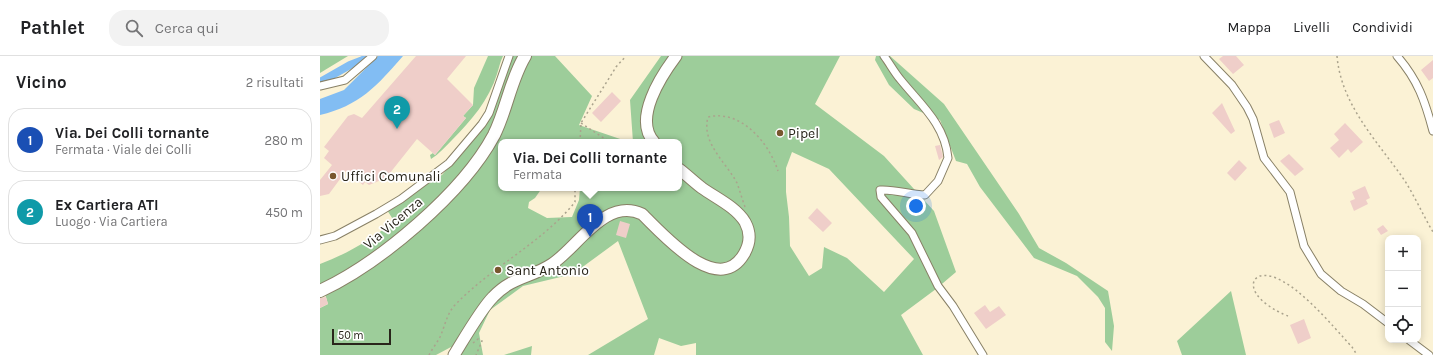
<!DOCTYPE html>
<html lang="it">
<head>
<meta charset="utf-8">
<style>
  body { margin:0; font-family:Karla,sans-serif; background:#f2f2f2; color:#202124 }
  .controls { position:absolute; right:12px; bottom:12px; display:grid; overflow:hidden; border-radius:8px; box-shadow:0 2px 10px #0003 }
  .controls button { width:36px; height:36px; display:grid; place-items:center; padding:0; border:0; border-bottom:1px solid #e0e0e0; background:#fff; color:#202124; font:20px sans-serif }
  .scale { position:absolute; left:12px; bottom:10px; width:59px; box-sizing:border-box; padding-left:4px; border:2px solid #29261b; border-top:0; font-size:11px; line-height:14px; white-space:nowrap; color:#29261b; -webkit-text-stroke:3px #fff; paint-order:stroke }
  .you { position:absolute; left:596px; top:150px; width:14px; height:14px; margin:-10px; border:3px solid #fff; border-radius:50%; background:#1a73e8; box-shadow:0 0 0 6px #1a73e833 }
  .badge { display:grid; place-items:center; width:26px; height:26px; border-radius:50%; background:#b45309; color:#fff; font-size:13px; font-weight:700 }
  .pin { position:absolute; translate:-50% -33px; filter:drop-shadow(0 1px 2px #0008) }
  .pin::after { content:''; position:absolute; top:21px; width:14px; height:12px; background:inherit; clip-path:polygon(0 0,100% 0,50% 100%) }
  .popup { position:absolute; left:178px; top:83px; width:184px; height:52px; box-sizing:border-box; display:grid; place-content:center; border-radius:8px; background:#fff; filter:drop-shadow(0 1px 3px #0005); font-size:13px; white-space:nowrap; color:#757577 }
  .popup b { font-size:15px; color:#202124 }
  .popup::after { content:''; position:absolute; left:50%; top:100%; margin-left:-8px; border:8px solid transparent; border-top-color:#fff }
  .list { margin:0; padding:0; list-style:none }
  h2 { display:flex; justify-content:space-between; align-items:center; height:52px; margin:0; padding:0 16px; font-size:17px }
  h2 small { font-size:13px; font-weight:400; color:#757577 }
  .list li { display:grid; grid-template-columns:26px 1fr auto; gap:12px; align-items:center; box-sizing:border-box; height:64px; margin:0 8px 8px; padding:0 8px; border:1px solid #e0e0e0; border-radius:16px }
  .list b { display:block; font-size:15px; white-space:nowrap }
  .list p { margin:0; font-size:13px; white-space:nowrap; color:#757577 }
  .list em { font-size:13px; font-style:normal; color:#757577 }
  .icon { flex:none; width:22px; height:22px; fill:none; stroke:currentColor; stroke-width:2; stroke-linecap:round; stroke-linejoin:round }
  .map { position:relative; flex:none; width:1113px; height:299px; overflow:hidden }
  header { display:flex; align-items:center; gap:24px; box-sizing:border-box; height:56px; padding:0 20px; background:#fff; border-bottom:1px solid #e0e0e0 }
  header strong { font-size:19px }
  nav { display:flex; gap:22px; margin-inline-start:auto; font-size:14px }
  .search { width:280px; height:36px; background:#f2f2f2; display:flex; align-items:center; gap:10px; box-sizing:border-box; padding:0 14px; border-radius:16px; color:#757577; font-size:15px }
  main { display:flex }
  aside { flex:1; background:#fff }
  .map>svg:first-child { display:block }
  .green { fill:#9dcd9a; fill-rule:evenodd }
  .water { fill:#82bdf3 }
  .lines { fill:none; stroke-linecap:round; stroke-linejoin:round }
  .canal { stroke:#82bdf3; stroke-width:8 }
  .building { fill:#efcec9 }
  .street-casing { stroke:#888066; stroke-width:9 }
  .secondary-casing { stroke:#888066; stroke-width:13 }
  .primary-casing { stroke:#888066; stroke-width:14 }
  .path { stroke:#aaa38d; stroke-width:1.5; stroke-dasharray:2 3; stroke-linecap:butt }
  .street { stroke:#fff; stroke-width:7 }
  .secondary { stroke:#fff; stroke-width:11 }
  .primary { stroke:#fff; stroke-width:12 }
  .poi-dot { fill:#78572e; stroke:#fff; stroke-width:1.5 }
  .labels { text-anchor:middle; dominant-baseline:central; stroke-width:3.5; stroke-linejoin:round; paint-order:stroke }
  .poi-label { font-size:14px; fill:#29261b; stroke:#fff; text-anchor:start }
  .street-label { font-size:14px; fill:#29261b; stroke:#fff }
</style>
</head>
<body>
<header>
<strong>Pathlet</strong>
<div class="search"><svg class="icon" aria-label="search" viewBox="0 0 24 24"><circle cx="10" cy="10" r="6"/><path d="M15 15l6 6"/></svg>Cerca qui</div>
<nav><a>Mappa</a><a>Livelli</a><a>Condividi</a></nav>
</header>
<main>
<aside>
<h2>Vicino<small>2 risultati</small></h2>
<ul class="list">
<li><span class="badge" style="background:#1a4fb4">1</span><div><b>Via. Dei Colli tornante</b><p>Fermata · Viale dei Colli</p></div><em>280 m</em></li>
<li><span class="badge" style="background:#0f9aa8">2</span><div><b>Ex Cartiera ATI</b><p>Luogo · Via Cartiera</p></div><em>450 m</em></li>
</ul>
</aside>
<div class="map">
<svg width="1113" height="299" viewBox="0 0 1113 299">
  <rect width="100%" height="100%" fill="#fbf2d5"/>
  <path class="green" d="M0,0H28L0,17Z
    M168,0H183C180,6 179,12 177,18C169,44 151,65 132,84C125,91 119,98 111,103L110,99L113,97L115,99L146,62L143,60L153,49L154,32Z
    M192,0H199C190,27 181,54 168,79C137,137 58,200 0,228V208C27,198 52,183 74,165L67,154L77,150L109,125L122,119L158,77Z
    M210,0H235L272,40L259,69L309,86H181V132H222L215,142L209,146L208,152L227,162L252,161L259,144L260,132H359V86H313L310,44L341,0H520L495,48L564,100L614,155L636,216L616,233L581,259L603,299H376V287L361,290L339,282L334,299H268L328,263L298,185L253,218L203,230L170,254L159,277L163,299H138L131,291L116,299H0V252L8,248L5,238L25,229L46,215L141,133ZM472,96L509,113L594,203L564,236L527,202L504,191L502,212L489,220L470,190L469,161L466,136V112Z
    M556,0H570L624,48L699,158L719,192L746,207L788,235L794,270L792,295L785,286V252L778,241L757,220L714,202L660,131L647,108L636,105L620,64L594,53L569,29L555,4Z
    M911,235L926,299H862L857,285Z
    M212,290L211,299H184Z"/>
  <path class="water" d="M58,0H83C57,30 39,50 0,59V43L24,34Z"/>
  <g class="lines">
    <path class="canal" d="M0,26L30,9L43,4L48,0"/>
  </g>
  <path class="building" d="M96,0H146L127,23L153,49L143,60L146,62L115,99L97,83L66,122L49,129L45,126L43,129L26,115L9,138L0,140V124L12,109L4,102L9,95L4,91L28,60L34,58L42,62Z
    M903,0H916L924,9L913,18L899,3Z
    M1113,4V22L1109,25L1101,14Z
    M292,36L301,45L281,66L272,57Z
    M902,47L915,75L911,78L892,57Z
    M959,64L965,77L954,82L949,68Z
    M1025,67L1043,86L1031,97L1028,93L1019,102L1010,92L1019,84L1014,78Z
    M620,89L623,101L619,104L615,90Z
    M969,98L984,113L975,120L960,105Z
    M919,104L927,112L915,125L907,117Z
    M1045,130L1050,142L1046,144L1048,148L1034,155L1030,145L1035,143L1032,136Z
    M497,152L512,167L503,176L488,162Z
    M300,165L310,168L306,182L296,179Z
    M1063,169L1068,175L1061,179L1057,173Z
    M6,241L8,248L0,252V242Z
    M665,249L670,256L679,250L686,259L666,273L654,257Z
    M984,263L991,282L978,288L970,269Z"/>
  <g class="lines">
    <g class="street-casing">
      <path id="street" d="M564,0C570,8 574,16 580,23C600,48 625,68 628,102L618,125L605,139C590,139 576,133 560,134L561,141L592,177L618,230L633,250L663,299
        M884,0L912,29L927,51L933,63L944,102L970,136L984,190L1001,218L1021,235L1043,248L1068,267
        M1077,0C1098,24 1105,45 1113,75
        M0,30L25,24L53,0
        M0,184L15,180L56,158L81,143L129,107L162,68L169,57L189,0
        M1089,284L1109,299"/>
    </g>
    <g class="secondary-casing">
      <path id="secondary" d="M334,86C313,63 341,20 356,0
        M134,299C144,283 161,253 173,241C193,220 211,222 232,208C258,191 285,141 322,158C343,178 398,242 424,198C430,188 431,177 425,166C416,151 396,142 382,132C374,126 367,119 359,113"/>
    </g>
    <g class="primary-casing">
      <path id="primary" d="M0,235C60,207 143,137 174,79C187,53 190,25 205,0"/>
    </g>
    <path class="path" d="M1017,0C1021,49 1058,86 1085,125C1095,141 1103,159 1113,176
      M261,67L285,83L294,86
      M260,86L261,67L296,11L306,0
      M425,151C422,143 420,135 417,127C406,106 381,87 388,61C421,53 449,87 458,115
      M968,260C957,256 929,241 934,225C935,223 938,220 940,220C967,213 1015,273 1032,291L1037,299
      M153,287L158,283L162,285L156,299
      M109,299C112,293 117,287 120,281C125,270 126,260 134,250C171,211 222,187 255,146V132"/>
    <use href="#street" class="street"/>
    <use href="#secondary" class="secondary"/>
    <use href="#primary" class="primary"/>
  </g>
  <g class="poi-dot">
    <circle cx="460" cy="77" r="4"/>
    <circle cx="13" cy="120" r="4"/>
    <circle cx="178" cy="214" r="4"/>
  </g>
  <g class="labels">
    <g class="poi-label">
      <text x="468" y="77">Pipel</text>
      <text x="21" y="120">Uffici Comunali</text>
      <text x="186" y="214">Sant Antonio</text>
    </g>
    <g class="street-label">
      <text transform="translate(73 167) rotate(-40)">Via Vicenza</text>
    </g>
  </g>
</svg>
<div class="controls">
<button>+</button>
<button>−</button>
<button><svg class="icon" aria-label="locate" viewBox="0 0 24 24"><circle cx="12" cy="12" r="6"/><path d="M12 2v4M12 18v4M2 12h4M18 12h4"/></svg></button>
</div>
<div class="scale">50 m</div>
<div class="you"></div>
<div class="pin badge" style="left:270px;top:181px;background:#1a4fb4">1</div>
<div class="popup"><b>Via. Dei Colli tornante</b>Fermata</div>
<div class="pin badge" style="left:77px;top:73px;background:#0f9aa8">2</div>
</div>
</main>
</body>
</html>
